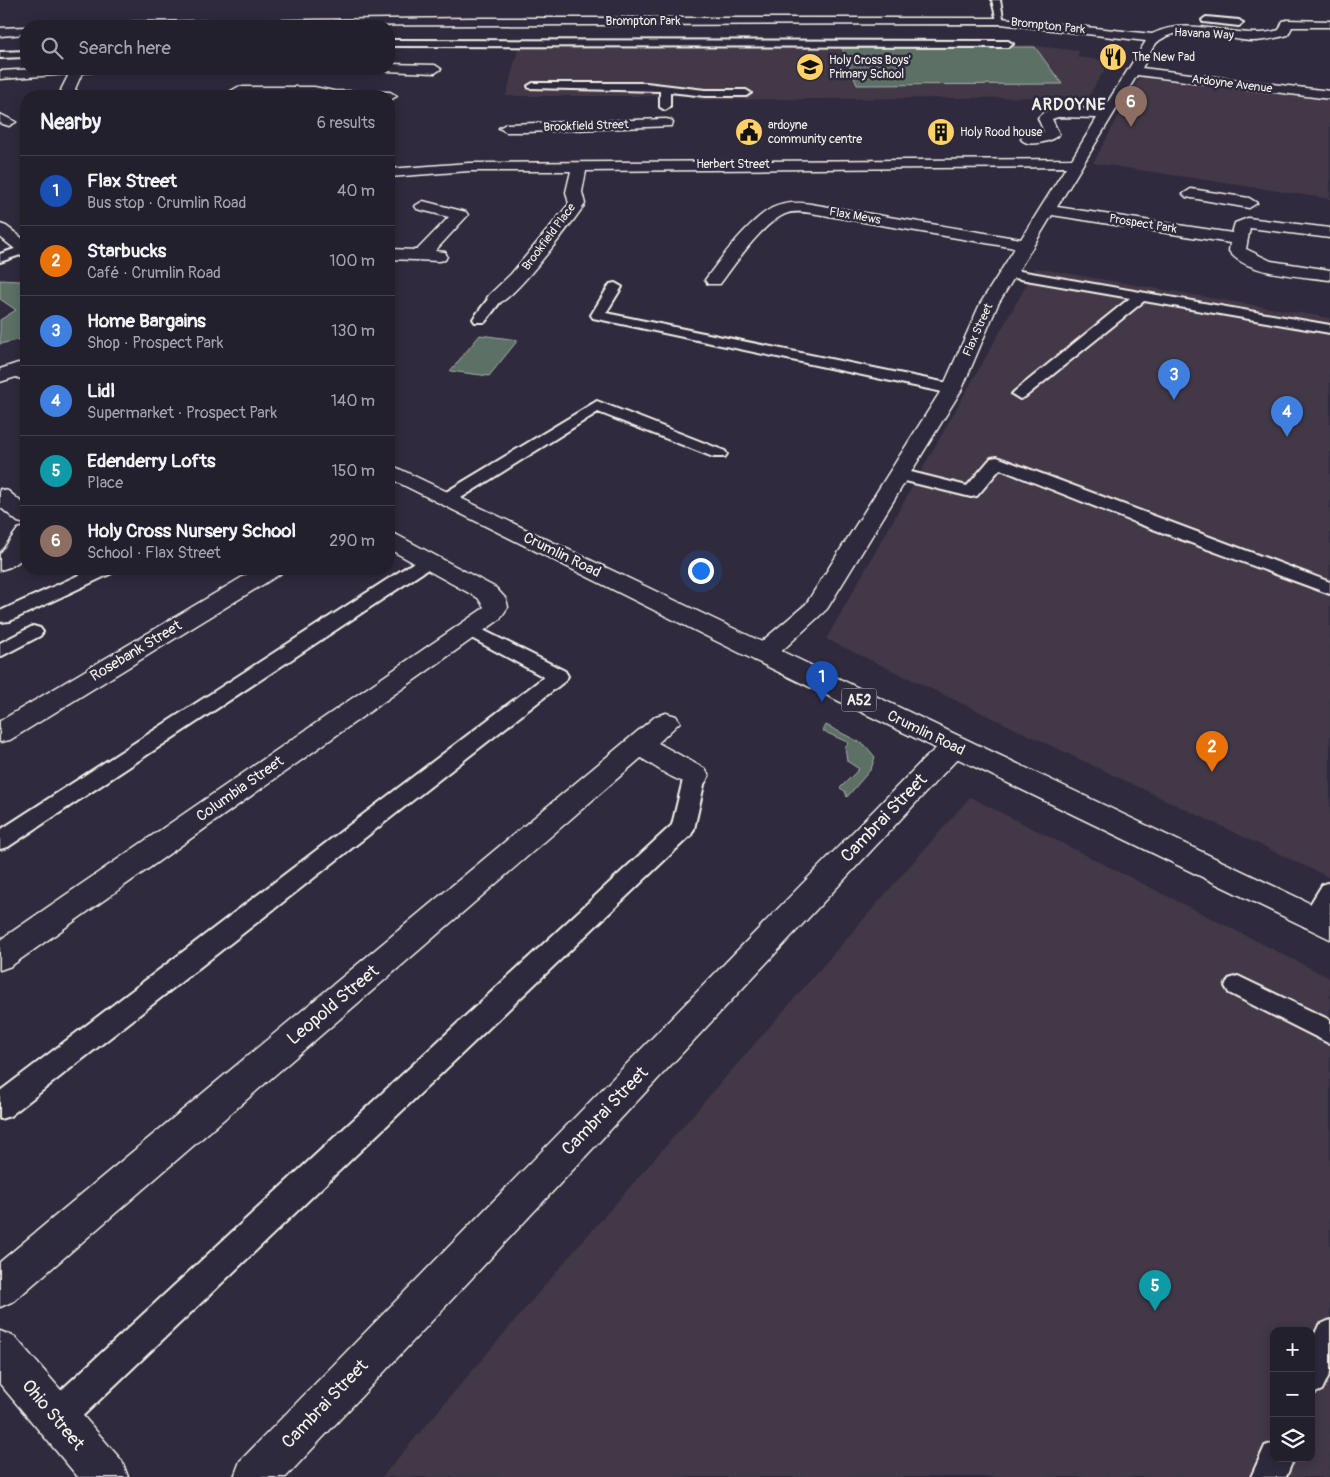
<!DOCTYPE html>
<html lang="en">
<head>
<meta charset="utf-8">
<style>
  body { margin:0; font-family:Pangolin,sans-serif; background:#2f2d3a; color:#f1f3f6 }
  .controls { position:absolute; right:15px; bottom:15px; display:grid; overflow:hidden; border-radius:10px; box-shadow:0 2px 12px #0003 }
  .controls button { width:45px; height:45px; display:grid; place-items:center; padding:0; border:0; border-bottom:1px solid #403e4a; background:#23202e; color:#f1f3f6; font:25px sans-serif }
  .you { position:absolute; left:700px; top:570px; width:18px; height:18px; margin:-12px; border:4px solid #fff; border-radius:50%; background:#1a73e8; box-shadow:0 0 0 8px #1a73e833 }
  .badge { display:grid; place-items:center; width:32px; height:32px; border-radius:50%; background:#ffd166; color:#fff; font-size:16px; font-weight:700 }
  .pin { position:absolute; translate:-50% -41px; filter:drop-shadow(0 1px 2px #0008) }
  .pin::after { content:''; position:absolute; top:26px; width:18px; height:15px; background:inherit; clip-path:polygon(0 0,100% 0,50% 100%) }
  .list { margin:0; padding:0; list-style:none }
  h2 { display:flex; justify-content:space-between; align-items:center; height:65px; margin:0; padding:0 20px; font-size:21px }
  h2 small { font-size:16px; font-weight:400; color:#a3a3aa }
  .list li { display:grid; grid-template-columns:32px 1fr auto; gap:15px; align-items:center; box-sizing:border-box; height:70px; padding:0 20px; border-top:1px solid #403e4a }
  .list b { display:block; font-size:19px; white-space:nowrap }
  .list p { margin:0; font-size:16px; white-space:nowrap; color:#a3a3aa }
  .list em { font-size:16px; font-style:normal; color:#a3a3aa }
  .icon { flex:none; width:28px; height:28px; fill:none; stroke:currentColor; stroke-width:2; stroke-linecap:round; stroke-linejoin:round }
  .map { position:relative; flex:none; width:1330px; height:1477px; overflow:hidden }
  .search { position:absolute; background:#23202e; box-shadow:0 2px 12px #0003; left:20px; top:20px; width:375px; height:55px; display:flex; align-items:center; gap:12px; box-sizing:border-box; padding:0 18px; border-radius:20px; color:#a3a3aa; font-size:19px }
  .panel { position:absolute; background:#23202e; box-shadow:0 2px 12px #0003; left:20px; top:90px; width:375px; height:485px; border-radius:20px }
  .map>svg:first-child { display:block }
  .built { fill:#423846; fill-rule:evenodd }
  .green { fill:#5d6f66; stroke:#a8b0a7 }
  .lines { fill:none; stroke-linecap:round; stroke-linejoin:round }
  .lane-casing { stroke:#f4f1e8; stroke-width:4 }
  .street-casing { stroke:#f4f1e8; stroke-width:3 }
  .secondary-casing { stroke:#f4f1e8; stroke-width:3 }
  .primary-casing { stroke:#f4f1e8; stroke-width:3 }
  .lane { fill:#2f2a3d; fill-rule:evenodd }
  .street { fill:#2f2a3d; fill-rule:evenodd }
  .secondary { fill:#2f2a3d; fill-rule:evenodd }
  .primary { fill:#2f2a3d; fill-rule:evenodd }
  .labels { text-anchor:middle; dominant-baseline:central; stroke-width:5; stroke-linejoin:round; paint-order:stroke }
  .far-street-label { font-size:12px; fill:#f4f1e8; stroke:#2f2a3d }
  .far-poi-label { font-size:12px; fill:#f4f1e8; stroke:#2f2a3d; text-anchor:start }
  .shield { fill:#2f2a3d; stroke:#b9b5b5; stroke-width:1 }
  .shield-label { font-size:14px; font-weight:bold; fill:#f4f1e8 }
  .street-label { font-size:15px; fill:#f4f1e8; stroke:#2f2a3d }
  .far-district-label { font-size:16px; font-weight:bold; letter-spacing:1px; fill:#f4f1e8; stroke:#2f2a3d }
  .near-street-label { font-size:18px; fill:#f4f1e8; stroke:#2f2a3d }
</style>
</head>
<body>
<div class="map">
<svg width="1330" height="1477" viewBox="0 0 1330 1477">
  <rect width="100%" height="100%" fill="#2f2a3d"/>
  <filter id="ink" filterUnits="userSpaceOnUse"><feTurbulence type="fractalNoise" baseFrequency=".02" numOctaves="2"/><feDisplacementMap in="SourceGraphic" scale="10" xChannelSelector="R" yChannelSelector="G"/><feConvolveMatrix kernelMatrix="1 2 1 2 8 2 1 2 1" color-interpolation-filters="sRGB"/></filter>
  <g filter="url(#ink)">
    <path class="built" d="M519,45H1029L1080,51L1076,57L1110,61L1088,97L701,100L689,96H506Z
      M1140,77L1330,100V199L1093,163Z
      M1036,268L1330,318V878L826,639Z
      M970,797L1330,978V1477H382L574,1251ZM1274,1331H1311V1458H1274Z"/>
    <path class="green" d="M1035,47L1062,84L857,85L842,48Z
      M0,280L20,281L26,284V338L0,344V320L16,310L0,299Z
      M480,335L518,340L489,376L450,371Z
      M826,725L865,745L875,757L871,769L847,797L845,791L840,788L859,769L847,761L845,748L849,743L823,731Z"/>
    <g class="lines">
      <g class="lane-casing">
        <path id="lane" d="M992,0H1000L1004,23L997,21Z
          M1206,17L1239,20L1243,23L1239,26L1203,22L1202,20Z
          M389,40L1008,41L1013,44L1008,47L389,46Z
          M26,51V57L0,58V52Z
          M533,83H646L705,90H746L751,93L746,96H705L670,92V107L665,110L660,107V91L529,88L528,86Z
          M26,245V253L0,262V254Z
          M1008,269L1330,325V333L1144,301L1025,397L1020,399L1012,394L1015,391L1130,298L1003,276L1001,273Z
          M615,283L622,287L606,313L952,384L960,389L952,394L593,318L591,315L610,284Z
          M496,294L503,298L501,301L485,322H475L473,319L475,316L491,295Z
          M597,401L725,451L727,454L725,457H713L598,412L453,503H441L438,499L441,495Z
          M997,457L1330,582V594L1134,522L1000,469L977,496L971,497L893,478L891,474L893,470L899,469L967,486L991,458Z
          M428,556L434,557L437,561L434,565L8,847L0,849V830L422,557Z
          M92,569H115L112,573L10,621L0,622V611Z
          M469,623L565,671L568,676L565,681L10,1116L0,1119V1091L544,677L462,633L459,629L462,625Z
          M33,626L40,628L43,632L40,636L0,657V643Z
          M695,768L703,771L706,776L694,829L691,835L68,1430L56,1434L44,1430L40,1418L44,1406L672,825L684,776L687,771Z
          M1330,882V912L1322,926L1313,929L1304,926L1301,919L1322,885Z
          M1238,976L1330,1020V1044L1229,993L1225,986L1229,979Z
          M1330,1320V1373L1322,1390L1311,1395V1342L1319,1325Z
          M1274,1443V1458H1294L1286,1477H1251L1265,1446Z"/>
      </g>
      <g class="street-casing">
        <path id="street" d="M470,18H1001L1152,34C1193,14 1237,42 1279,30L1283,21L1287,20L1330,21V27H1292L1288,35C1276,38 1264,41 1251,41C1225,39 1182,24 1160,40C1152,45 1147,60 1142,68L1330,91V99L1137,75L1057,207L1232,233L1235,223L1248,218L1330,228V238L1250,228L1246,249L1271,261L1330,270V280C1303,276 1245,275 1229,251L1230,243L1052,215L998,304L962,389L827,609L772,660L763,662L754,660L750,654L754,648L806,604L942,389L980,304L1015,248L811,213C804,212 795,211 788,213C763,221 736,263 720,284H708L705,280C721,258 748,221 772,208C785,202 798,202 811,204L1021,239L1066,167L586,171L582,192L585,204C573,222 517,295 501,302C497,304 494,303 490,302L487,298L490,294L511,274L569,204L566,192L571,171H469L389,177V169L469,163L1072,159L1097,118L1058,117L1052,119L1059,134C1052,142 1028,148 1021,139L1023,136L1044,132L1038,118C1051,101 1084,109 1102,111L1146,41L1001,24L126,26L132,22Z
          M26,27V34L0,36V28Z
          M389,64L435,65L441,69L435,73L385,71L383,69H389Z
          M36,69H95L93,72L82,73L75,89L81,96H67L61,90L69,74L0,79V71Z
          M238,87H314L334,91L390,92L397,96L390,100L389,96L233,94L231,91Z
          M0,114L16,122L9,126L0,123Z
          M666,119L671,120L673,123L671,126L526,132H506L499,128L506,124Z
          M1191,189L1249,198L1257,203L1249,208L1186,197L1183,194Z
          M423,201L466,212L468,215L435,251L445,252L447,256L445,260L439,261L389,259V249L417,250L449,217L417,209L415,206Z
          M18,363L26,366V381L16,377L0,382V369Z
          M0,489L8,491L26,506V524L18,522L0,507Z
          M26,527C28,551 26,564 0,570V554L18,529Z
          M389,533L397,535L496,588L506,599L508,607L499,620L11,966L0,970V940L481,610L484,607L478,598L389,549Z
          M256,569H284L280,574L10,740L0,742V721Z
          M666,713L676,716L680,722L658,743L705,769L709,776L705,783C683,789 660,769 641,758L14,1301L0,1307V1262L656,716Z
          M0,1331L15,1337L122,1461L128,1477H78L0,1384Z"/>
      </g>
      <g class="secondary-casing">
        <path id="secondary" d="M955,737L965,740L969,747L941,776L286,1477H234L240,1461L921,762L945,740Z"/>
      </g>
      <g class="primary-casing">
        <path id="primary" d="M0,224L6,226L26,241V254L20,253L0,237Z
          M389,464L1330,913V939L754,660L389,478Z"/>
      </g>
      <use href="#lane" class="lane"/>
      <use href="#street" class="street"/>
      <use href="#secondary" class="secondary"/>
      <use href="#primary" class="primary"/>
    </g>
  </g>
  <defs>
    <g id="restaurant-disc" transform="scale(1.4375)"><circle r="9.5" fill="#ffd166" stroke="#2f2a3d"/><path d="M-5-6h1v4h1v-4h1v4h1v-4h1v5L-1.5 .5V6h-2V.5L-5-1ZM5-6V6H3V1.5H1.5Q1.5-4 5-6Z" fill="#111"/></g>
    <g id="school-disc" transform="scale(1.4375)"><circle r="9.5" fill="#ffd166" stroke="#2f2a3d"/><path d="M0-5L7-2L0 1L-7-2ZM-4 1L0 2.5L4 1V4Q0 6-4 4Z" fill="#111"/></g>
    <g id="civic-disc" transform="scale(1.4375)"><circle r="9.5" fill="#ffd166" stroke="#2f2a3d"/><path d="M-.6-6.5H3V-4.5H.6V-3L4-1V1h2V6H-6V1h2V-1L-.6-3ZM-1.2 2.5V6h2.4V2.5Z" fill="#111"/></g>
    <g id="building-disc" transform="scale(1.4375)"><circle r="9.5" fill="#ffd166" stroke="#2f2a3d"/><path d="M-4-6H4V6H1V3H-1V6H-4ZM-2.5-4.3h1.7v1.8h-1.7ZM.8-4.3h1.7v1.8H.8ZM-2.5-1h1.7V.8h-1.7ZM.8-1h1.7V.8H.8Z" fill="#111"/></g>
  </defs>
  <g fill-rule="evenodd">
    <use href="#restaurant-disc" x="1113" y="57"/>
    <use href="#school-disc" x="810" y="67"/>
    <use href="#civic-disc" x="749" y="132"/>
    <use href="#building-disc" x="941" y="132"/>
  </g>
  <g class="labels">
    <g class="far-street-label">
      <text x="643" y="21">Brompton Park</text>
      <text transform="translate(1048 26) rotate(6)">Brompton Park</text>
      <text transform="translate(1204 34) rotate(3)">Havana Way</text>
      <text transform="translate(1232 84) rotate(7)">Ardoyne Avenue</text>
      <text transform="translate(586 126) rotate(-2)">Brookfield Street</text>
      <text x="733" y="164">Herbert Street</text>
      <text transform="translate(855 216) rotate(10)">Flax Mews</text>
      <text transform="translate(1143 224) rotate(9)">Prospect Park</text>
      <text transform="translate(549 237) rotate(-53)">Brookfield Place</text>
      <text transform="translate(978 330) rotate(-66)">Flax Street</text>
    </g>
    <g class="far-poi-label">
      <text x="1132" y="57">The New Pad</text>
      <text x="829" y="60">Holy Cross Boys'<tspan x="829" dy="14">Primary School</tspan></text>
      <text x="768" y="125">ardoyne<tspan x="768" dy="14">community centre</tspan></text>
      <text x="960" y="132">Holy Rood house</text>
    </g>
    <rect class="shield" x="841.5" y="688.5" width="35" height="23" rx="4"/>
    <g class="shield-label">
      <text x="859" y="700">A52</text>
    </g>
    <g class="street-label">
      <text transform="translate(562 555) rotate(26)">Crumlin Road</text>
      <text transform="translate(136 651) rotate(-31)">Rosebank Street</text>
      <text transform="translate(926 733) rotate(26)">Crumlin Road</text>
      <text transform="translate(240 789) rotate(-35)">Columbia Street</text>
    </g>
    <g class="far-district-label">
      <text x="1069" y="105">ARDOYNE</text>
    </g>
    <g class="near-street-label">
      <text transform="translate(884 818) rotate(-46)">Cambrai Street</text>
      <text transform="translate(333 1005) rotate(-40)">Leopold Street</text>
      <text transform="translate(605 1111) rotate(-46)">Cambrai Street</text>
      <text transform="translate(325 1404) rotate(-46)">Cambrai Street</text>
      <text transform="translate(53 1415) rotate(50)">Ohio Street</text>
    </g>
  </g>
</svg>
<div class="controls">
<button>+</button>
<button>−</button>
<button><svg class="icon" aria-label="layers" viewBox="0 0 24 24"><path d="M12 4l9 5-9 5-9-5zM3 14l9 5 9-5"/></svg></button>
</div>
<div class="you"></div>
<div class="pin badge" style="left:822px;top:702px;background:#1a4fb4">1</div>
<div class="pin badge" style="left:1212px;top:772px;background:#e8710a">2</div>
<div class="pin badge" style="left:1174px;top:400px;background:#3f7fe0">3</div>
<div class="pin badge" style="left:1287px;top:437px;background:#3f7fe0">4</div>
<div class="pin badge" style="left:1155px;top:1311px;background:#0f9aa8">5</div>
<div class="pin badge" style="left:1131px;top:127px;background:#8d6e63">6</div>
<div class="search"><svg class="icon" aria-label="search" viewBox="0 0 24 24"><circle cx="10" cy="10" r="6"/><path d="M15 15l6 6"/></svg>Search here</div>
<section class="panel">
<h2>Nearby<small>6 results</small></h2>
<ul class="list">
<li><span class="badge" style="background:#1a4fb4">1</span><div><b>Flax Street</b><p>Bus stop · Crumlin Road</p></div><em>40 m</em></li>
<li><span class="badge" style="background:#e8710a">2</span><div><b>Starbucks</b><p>Café · Crumlin Road</p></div><em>100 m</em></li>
<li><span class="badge" style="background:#3f7fe0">3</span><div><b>Home Bargains</b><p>Shop · Prospect Park</p></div><em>130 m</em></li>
<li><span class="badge" style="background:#3f7fe0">4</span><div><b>Lidl</b><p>Supermarket · Prospect Park</p></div><em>140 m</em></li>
<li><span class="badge" style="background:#0f9aa8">5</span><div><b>Edenderry Lofts</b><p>Place</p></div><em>150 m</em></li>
<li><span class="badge" style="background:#8d6e63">6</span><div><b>Holy Cross Nursery School</b><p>School · Flax Street</p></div><em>290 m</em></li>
</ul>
</section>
</div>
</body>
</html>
